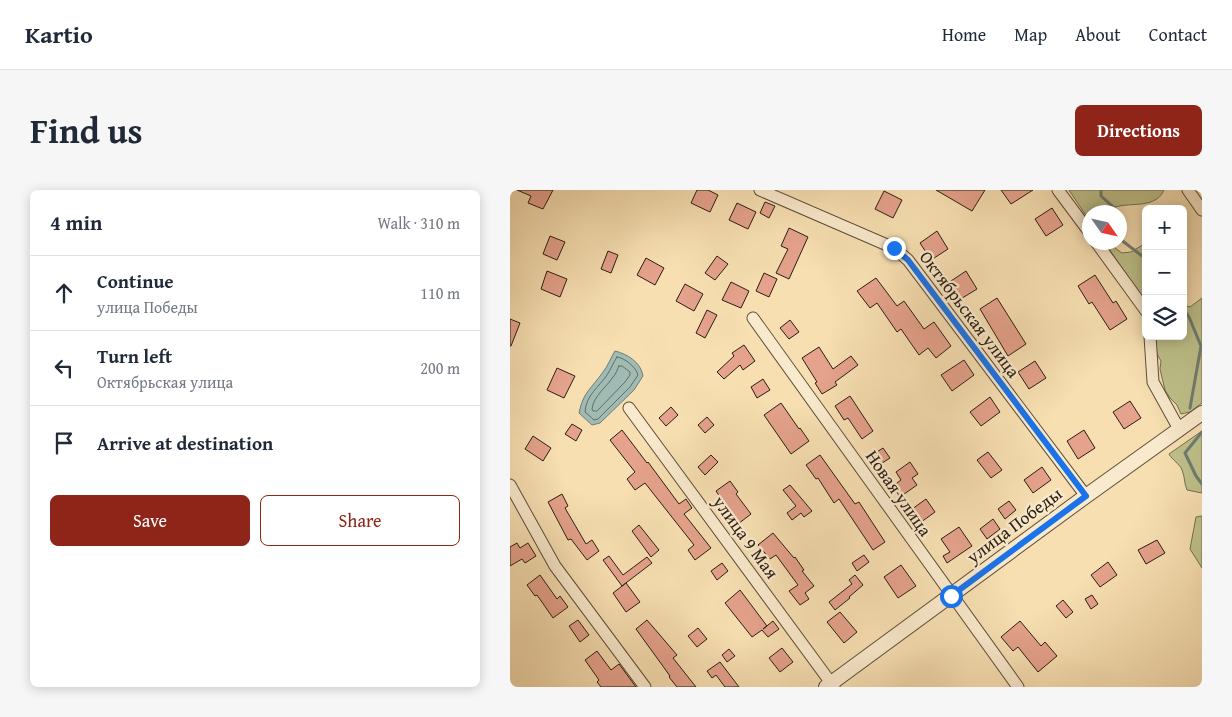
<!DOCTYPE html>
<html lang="en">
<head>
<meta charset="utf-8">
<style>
  body { margin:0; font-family:"Gentium Book Plus",serif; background:#f6f6f7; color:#1f2937 }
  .controls { position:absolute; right:15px; top:15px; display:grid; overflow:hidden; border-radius:8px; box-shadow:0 2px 12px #0003 }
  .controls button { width:45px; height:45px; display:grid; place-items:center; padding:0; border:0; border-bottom:1px solid #e0e1e3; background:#fff; color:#1f2937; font:25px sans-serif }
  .compass { position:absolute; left:572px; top:15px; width:45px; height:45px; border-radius:50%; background:#fff; box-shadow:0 2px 12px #0003; rotate:124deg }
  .stop { position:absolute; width:15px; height:15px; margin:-11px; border:4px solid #1a73e8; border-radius:50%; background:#fff }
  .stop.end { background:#1a73e8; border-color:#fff; box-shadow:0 1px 5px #0008 }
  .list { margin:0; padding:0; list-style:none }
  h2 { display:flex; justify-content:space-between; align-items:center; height:65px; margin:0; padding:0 20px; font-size:21px }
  h2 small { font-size:16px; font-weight:400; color:#747a83 }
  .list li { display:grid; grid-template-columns:32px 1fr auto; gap:15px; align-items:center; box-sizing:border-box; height:75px; padding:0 20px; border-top:1px solid #e0e1e3 }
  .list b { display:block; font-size:19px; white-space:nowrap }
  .list p { margin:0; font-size:16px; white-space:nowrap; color:#747a83 }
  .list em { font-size:16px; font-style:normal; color:#747a83 }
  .actions { display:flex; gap:10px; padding:15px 20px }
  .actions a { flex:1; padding:11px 0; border:1px solid #8f2418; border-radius:8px; text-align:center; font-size:18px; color:#8f2418 }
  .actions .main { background:#8f2418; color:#fff }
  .icon { flex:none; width:28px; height:28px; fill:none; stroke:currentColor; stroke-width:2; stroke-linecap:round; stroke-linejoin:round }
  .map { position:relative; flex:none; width:692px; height:497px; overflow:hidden; border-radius:8px }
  header { display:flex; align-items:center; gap:30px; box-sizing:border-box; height:70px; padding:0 25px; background:#fff; border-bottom:1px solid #e0e1e3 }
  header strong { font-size:24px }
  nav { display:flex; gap:28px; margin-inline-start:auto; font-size:18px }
  .intro { display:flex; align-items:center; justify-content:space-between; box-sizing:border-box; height:120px; padding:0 30px }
  h1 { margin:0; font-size:35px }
  .button { padding:12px 22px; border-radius:8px; background:#8f2418; color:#fff; font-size:18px; font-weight:700 }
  main { display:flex; gap:30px; padding:0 30px }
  aside { flex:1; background:#fff; border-radius:8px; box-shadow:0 2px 12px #0003 }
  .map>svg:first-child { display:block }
  .green { fill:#bec18b; stroke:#74704e }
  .water { fill:#9fbbb4; stroke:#707c73 }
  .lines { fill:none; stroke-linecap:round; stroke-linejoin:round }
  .shore { stroke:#646c62; stroke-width:1 }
  .stream { stroke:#707c73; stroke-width:3 }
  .building { fill:#e5a28c; stroke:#2a1e11 }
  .minor-casing { stroke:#5d4e39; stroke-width:13 }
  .tertiary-casing { stroke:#5d4e39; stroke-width:16 }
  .minor { stroke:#faeacd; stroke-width:11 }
  .tertiary { stroke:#faeacd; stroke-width:14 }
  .route { stroke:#1a73e8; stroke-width:6 }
  .labels { text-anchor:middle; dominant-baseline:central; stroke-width:4.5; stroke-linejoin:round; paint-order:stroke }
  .street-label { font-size:18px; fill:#2a1e11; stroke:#faeacd }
</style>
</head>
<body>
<header>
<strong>Kartio</strong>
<nav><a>Home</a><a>Map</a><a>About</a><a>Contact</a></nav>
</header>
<div class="intro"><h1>Find us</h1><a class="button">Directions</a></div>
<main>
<aside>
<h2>4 min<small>Walk · 310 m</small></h2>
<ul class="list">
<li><svg class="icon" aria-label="ahead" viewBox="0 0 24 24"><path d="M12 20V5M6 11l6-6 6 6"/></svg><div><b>Continue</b><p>улица Победы</p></div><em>110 m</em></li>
<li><svg class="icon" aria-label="left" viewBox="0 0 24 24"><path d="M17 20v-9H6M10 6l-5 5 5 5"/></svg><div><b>Turn left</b><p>Октябрьская улица</p></div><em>200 m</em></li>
<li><svg class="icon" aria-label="arrive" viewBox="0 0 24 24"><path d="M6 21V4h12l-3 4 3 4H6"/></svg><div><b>Arrive at destination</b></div></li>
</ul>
<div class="actions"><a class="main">Save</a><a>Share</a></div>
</aside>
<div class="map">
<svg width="692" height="497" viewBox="0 0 692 497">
  <rect width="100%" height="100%" fill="#f7dfb2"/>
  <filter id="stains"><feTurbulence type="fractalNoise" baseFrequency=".004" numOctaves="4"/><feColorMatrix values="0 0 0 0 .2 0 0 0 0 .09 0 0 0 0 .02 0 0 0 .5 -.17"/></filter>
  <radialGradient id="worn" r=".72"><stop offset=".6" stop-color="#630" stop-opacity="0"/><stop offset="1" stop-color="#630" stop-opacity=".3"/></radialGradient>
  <path class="green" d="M559,0H654C644,23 611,8 596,22H580L579,30Z
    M595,53H602L605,58L612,63L621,62L636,53V113Z
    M692,108V213L680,222L671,224L667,215L660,208L655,200L650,179L651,171L647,164L645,154L648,146H673V115L680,117Z
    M692,241V303L677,300C674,293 675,287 672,280C670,274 662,270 659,264Z
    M692,326V378L680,359L686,327Z"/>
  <path class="water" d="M105,161C117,164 131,172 133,186L124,200L90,233L82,235L69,223C73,202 82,198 93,182C98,176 101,167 105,161Z"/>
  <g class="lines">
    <path class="shore" d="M107,167C115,168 126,177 128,185L120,197L88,229L84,230L75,222C76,205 89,197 97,185C101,179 103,173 107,167Z
      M109,176H112L120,182V185L115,192L87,221H83L82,219C84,205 96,198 103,187C106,184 107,180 109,176Z"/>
    <path class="stream" d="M591,0V6L610,23
      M610,49L636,69
      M673,118L679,127L691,156L680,218
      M692,242L675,263L686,286L692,294"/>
  </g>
  <path class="building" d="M7,0H43L33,19L18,13L21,6Z
    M187,0H198L208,5L200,22L181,13Z
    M426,0H475L462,21Z
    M491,0H523L501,14Z
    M374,1L392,10L383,28L365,19Z
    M255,12L265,16L259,28L250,23Z
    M227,13L246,22L238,39L219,30Z
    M542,18L553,35L536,46L525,29Z
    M279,38L298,47L279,89L266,83L278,59L271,56Z
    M427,41L438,59L421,70L410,53Z
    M40,46L55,52L47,70L33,64Z
    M98,61L108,65L101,83L91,79Z
    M207,66L218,74L205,90L195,83Z
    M136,68L154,78L145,95L127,85Z
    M37,81L57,89L50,107L31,99Z
    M456,81L467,99L449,110L438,93Z
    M254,83L267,89L259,107L246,101Z
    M585,85L603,113L606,111L617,129L600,140L582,112L579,114L568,96Z
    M366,88L387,116L394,111L414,139L424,132L441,156L426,168L418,158L409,165L391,139L387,142L367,113L360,118L347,101Z
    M221,92L239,101L231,118L212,110Z
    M175,94L193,104L184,121L166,111Z
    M487,108L516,154L498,166L470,119Z
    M197,120L207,125L195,148L186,143Z
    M0,129L10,133L1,156H0Z
    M280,130L289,142L279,149L270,138Z
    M234,155L245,171L233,180L230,175L214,189L207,182L224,166L222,163Z
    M309,157L323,179L341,166L348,175L325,192L327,195L312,204L305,193L307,192L292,168Z
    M454,170L464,185L442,201L431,185Z
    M525,171L536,188L519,199L508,182Z
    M47,178L65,186L54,208L37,200Z
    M253,189L260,200L247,208L241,197Z
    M340,206L363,241L352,249L338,228L334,230L325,216Z
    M480,207L490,222L471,236L460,222Z
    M620,211L631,228L614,239L603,222Z
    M271,213L289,239L290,238L299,251L281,264L254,225Z
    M161,217L168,225L156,236L149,228Z
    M197,227L204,235L195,243L188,235Z
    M62,234L72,240L66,251L55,244Z
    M112,240L137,273L138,272L169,314L176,309L182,318L174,324L201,358L185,370L178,360L184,355L135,293L125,300L117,289L125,282L100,250Z
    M574,240L585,258L568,269L557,251Z
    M23,246L41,258L33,271L15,259Z
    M373,258L380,268L366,277L359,267Z
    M478,262L492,280L481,288L467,270Z
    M201,265L208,272L195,285L188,277Z
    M310,265L345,314L349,312L375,352L363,360L329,309L324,313L308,288L306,289L296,275Z
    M400,272L408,284L402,288L407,295L390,307L383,296L391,290L386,282Z
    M532,277L541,290L523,303L514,290Z
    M220,291L228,302L226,304L241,324L228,334L206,301Z
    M280,295L302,321L294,327L291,323L282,330L277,323L286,316L273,300Z
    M52,304L58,316L55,318L76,354L82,350L89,361L77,370L61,349L58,350L38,312Z
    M416,309L425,322L407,335L398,322Z
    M499,311L506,320L495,329L488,319Z
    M483,329L490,339L477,349L470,339Z
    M129,335L149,360L141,367L122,341Z
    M449,337L462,356L437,373L433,366L440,362L431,349Z
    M263,343L284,368L285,367L294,380L292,381L304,396L295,403L299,409L290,415L279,401L288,395L266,365L260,369L248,355Z
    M647,350L655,363L636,374L628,360Z
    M7,353L10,358L18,353L26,366L15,373L12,369L0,376V357Z
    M354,365L359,372L347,381L342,373Z
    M99,366L113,385L137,367L142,373L112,396L93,370Z
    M598,372L607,385L590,397L581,385Z
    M212,373L218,381L207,390L201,381Z
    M391,375L406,396L388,408L374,387Z
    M30,385L47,409L50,406L58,417L43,428L27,405L25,406L17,395Z
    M345,385L353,395L339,407L340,408L325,420L319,412L342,394L339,390Z
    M116,393L130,412L116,422L103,403Z
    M230,400L257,436L253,439L263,431L269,439L258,447L252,440L242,447L215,413Z
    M582,405L588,414L581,419L575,409Z
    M553,410L563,422L556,428L546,416Z
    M330,422L347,442L334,453L317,432Z
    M68,430L79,445L70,452L59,436Z
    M137,430L167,465L163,468L186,497H167L159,487L160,486L126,439Z
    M510,431L531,456L535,452L547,466L528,482L508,457L503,461L491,447Z
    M188,438L197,449L187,457L178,446Z
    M272,458L283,472L270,482L259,468Z
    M219,459L225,466L217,472L212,465Z
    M87,461L101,480L109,474L126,497H91L87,492L89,490L75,470Z
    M210,472L229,497H215L206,485L202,488L197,481Z"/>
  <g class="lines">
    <g class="minor-casing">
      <path id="minor" d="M250,0L384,58L398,70L576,306
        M548,0L580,43
        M678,0L692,20
        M586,52L636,121
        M243,128L508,497
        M640,146L643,192L669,239
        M119,218L324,497
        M0,295L45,376L135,497"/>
    </g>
    <g class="tertiary-casing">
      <path id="tertiary" d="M316,497L576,306L692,223"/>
    </g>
    <use href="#minor" class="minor"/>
    <use href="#tertiary" class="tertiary"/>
  </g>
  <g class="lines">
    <path class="route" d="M384,58L398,70L576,306L441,406"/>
  </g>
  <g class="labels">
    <g class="street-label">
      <text transform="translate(460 124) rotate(53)">Октябрьская улица</text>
      <text transform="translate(389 303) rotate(55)">Новая улица</text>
      <text transform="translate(504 335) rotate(-37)">улица Победы</text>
      <text transform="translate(236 347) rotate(54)">улица 9 Мая</text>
    </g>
  </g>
  <rect width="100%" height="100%" filter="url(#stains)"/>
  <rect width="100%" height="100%" fill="url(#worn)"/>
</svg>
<div class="controls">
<button>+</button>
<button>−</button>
<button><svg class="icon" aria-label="layers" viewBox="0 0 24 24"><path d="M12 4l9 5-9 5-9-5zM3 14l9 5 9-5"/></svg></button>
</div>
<svg class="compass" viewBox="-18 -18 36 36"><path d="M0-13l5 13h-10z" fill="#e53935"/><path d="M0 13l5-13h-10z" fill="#747a83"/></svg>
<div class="stop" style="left:441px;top:406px"></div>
<div class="stop end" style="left:384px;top:58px"></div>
</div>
</main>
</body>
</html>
